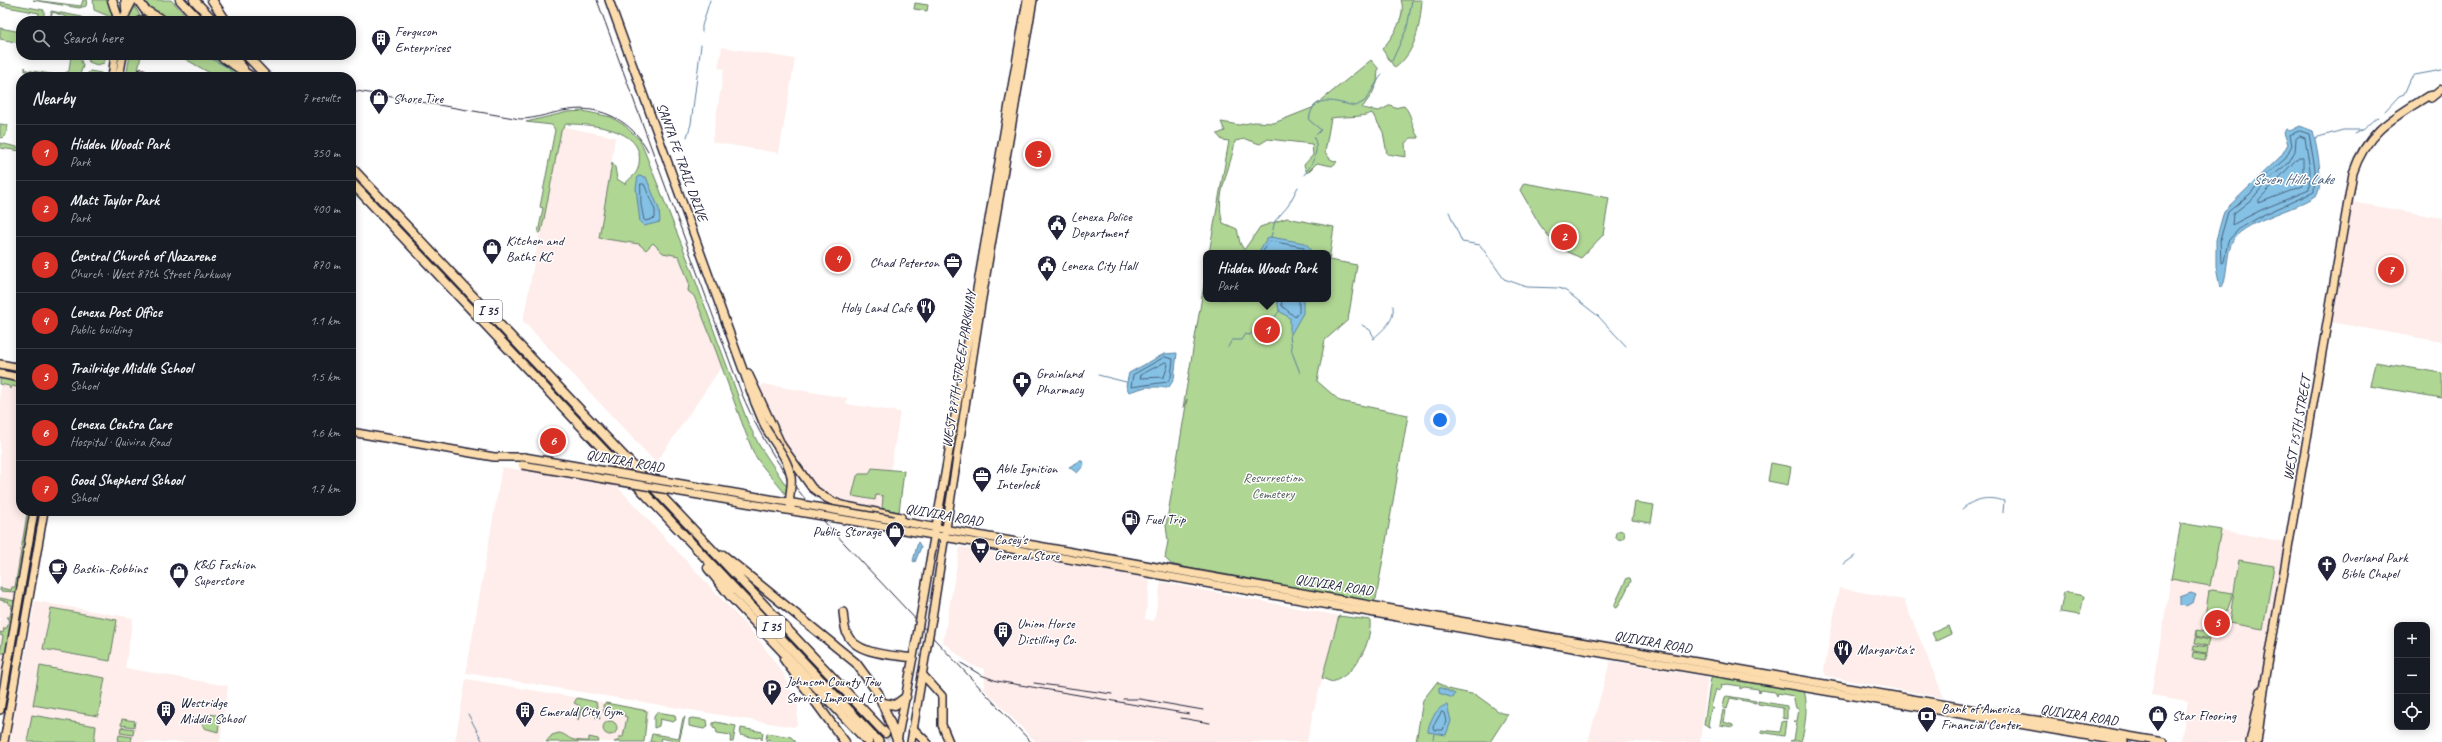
<!DOCTYPE html>
<html lang="en">
<head>
<meta charset="utf-8">
<style>
  body { margin:0; font-family:Caveat,sans-serif; background:#242831; color:#f1f3f6 }
  .controls { position:absolute; right:12px; bottom:12px; display:grid; overflow:hidden; border-radius:8px; box-shadow:0 2px 10px #0003 }
  .controls button { width:36px; height:36px; display:grid; place-items:center; padding:0; border:0; border-bottom:1px solid #363941; background:#171b24; color:#f1f3f6; font:20px sans-serif }
  .you { position:absolute; left:1440px; top:420px; width:14px; height:14px; margin:-10px; border:3px solid #fff; border-radius:50%; background:#1a73e8; box-shadow:0 0 0 6px #1a73e833 }
  .badge { display:grid; place-items:center; width:26px; height:26px; border-radius:50%; background:#d93025; color:#fff; font-size:13px; font-weight:700 }
  .pin { position:absolute; translate:-50% -50%; border:2px solid #fff; box-shadow:0 1px 4px #0006 }
  .popup { position:absolute; left:1203px; top:250px; width:128px; height:52px; box-sizing:border-box; display:grid; place-content:center; border-radius:8px; background:#171b24; filter:drop-shadow(0 1px 3px #0005); font-size:13px; white-space:nowrap; color:#9ea1a6 }
  .popup b { font-size:15px; color:#f1f3f6 }
  .popup::after { content:''; position:absolute; left:50%; top:100%; margin-left:-8px; border:8px solid transparent; border-top-color:#171b24 }
  .list { margin:0; padding:0; list-style:none }
  h2 { display:flex; justify-content:space-between; align-items:center; height:52px; margin:0; padding:0 16px; font-size:17px }
  h2 small { font-size:13px; font-weight:400; color:#9ea1a6 }
  .list li { display:grid; grid-template-columns:26px 1fr auto; gap:12px; align-items:center; box-sizing:border-box; height:56px; padding:0 16px; border-top:1px solid #363941 }
  .list b { display:block; font-size:15px; white-space:nowrap }
  .list p { margin:0; font-size:13px; white-space:nowrap; color:#9ea1a6 }
  .list em { font-size:13px; font-style:normal; color:#9ea1a6 }
  .icon { flex:none; width:22px; height:22px; fill:none; stroke:currentColor; stroke-width:2; stroke-linecap:round; stroke-linejoin:round }
  .map { position:relative; flex:none; width:2442px; height:742px; overflow:hidden }
  .search { position:absolute; background:#171b24; box-shadow:0 2px 10px #0003; left:16px; top:16px; width:340px; height:44px; display:flex; align-items:center; gap:10px; box-sizing:border-box; padding:0 14px; border-radius:16px; color:#9ea1a6; font-size:15px }
  .panel { position:absolute; background:#171b24; box-shadow:0 2px 10px #0003; left:16px; top:72px; width:340px; height:444px; border-radius:16px }
  .map>svg:first-child { display:block }
  .built { fill:#feedea }
  .green { fill:#afd693; stroke:#687c67 }
  .water { fill:#84c1e4; stroke:#5d81a0 }
  .lines { fill:none; stroke-linecap:round; stroke-linejoin:round }
  .shore { stroke:#49627f; stroke-width:1 }
  .stream { stroke:#5d81a0; stroke-width:1 }
  .highway-tunnel { stroke:#d3d3d8; stroke-width:8; stroke-dasharray:8 4; stroke-linecap:butt }
  .major-casing { stroke:#22223b; stroke-width:10 }
  .highway-casing { stroke:#22223b; stroke-width:11 }
  .major { stroke:#fcdcac; stroke-width:7 }
  .highway { stroke:#fcdcac; stroke-width:8 }
  .rail { stroke:#22223b; stroke-width:1 }
  .major-bridge-casing { stroke:#22223b; stroke-width:10; stroke-linecap:butt }
  .major-bridge { stroke:#fcdcac; stroke-width:7 }
  .labels { text-anchor:middle; dominant-baseline:central; stroke-width:3; stroke-linejoin:round; paint-order:stroke }
  .shield { fill:#fff; stroke:#646476; stroke-width:1 }
  .shield-label { font-size:13px; font-weight:bold; fill:#22223b }
  .poi-label { font-size:14px; fill:#22223b; stroke:#fff; text-anchor:start }
  .street-label { font-size:14px; fill:#22223b; stroke:#fff }
  .park-label { font-size:14px; fill:#53615a; stroke:#fff }
  .water-label { font-size:15px; font-style:italic; fill:#445a76; stroke:#fff }
</style>
</head>
<body>
<div class="map">
<svg width="2442" height="742" viewBox="0 0 2442 742">
  <rect width="100%" height="100%" fill="#fff"/>
  <filter id="ink" filterUnits="userSpaceOnUse"><feTurbulence type="fractalNoise" baseFrequency=".025" numOctaves="2"/><feDisplacementMap in="SourceGraphic" scale="8" xChannelSelector="R" yChannelSelector="G"/><feConvolveMatrix kernelMatrix="1 2 1 2 8 2 1 2 1" color-interpolation-filters="sRGB"/></filter>
  <g filter="url(#ink)">
    <path class="built" d="M722,47L795,59L779,153L712,142L724,69L718,68Z
      M560,126L615,137L601,236L653,244L679,257L722,366L656,463L523,321Z
      M2353,202L2442,218V342L2330,322Z
      M0,379L21,383V511H29L0,684Z
      M762,384L847,398L846,404L900,412L884,510L842,500L825,493L812,483L786,445L761,389Z
      M502,467L615,484L755,635L783,673L798,707L797,725L793,727L466,673Z
      M2221,530L2285,542L2259,689L2248,742H2181L2188,701L2151,695L2171,579L2210,586Z
      M960,547L1145,577L1150,582L1145,619L1154,621L1161,582L1339,616L1313,713L1307,742H1036L984,689L985,669L971,665L943,642Z
      M1839,588L1904,600L1944,698L1826,676L1824,670Z
      M35,601L133,618L125,668L228,686L220,742H10Z
      M1610,661L1708,677L1700,742H1588Z
      M466,679L650,710L644,742H455Z"/>
    <path class="green" d="M33,0L81,6L83,0H87L86,6L79,8Z
      M93,0H108L113,18L94,10Z
      M140,0H171L191,21C167,21 156,19 140,0Z
      M1401,0H1422C1420,26 1416,52 1395,68L1382,49C1392,38 1407,16 1401,0Z
      M0,2L44,10V20H35L38,19L39,13L2,6Z
      M915,3L928,5L927,11L914,9Z
      M134,5L141,18L137,21H130L129,14Z
      M51,11L82,17L84,21H77L53,12L51,16Z
      M0,28L21,32L20,43L0,39Z
      M71,55H79L83,66L79,77H56L25,71V67L26,70L57,75L59,73V76L69,71Z
      M86,55H107L104,63L97,65L89,62Z
      M130,55H141L137,77H126Z
      M178,55H214L237,73L235,77H217Z
      M1371,60L1378,68L1377,83L1372,94L1362,108L1379,111L1391,105L1394,108L1404,106C1413,115 1411,128 1419,138H1411L1405,143L1406,157L1387,154L1383,132L1372,113C1360,118 1345,116 1331,118L1325,152L1330,159L1337,162L1332,166L1317,163L1307,173L1304,165L1313,155L1312,144L1268,139L1260,144L1245,139L1235,141C1231,169 1214,195 1223,223L1237,229L1240,243L1244,250L1260,227L1287,218L1334,227L1329,260L1357,265L1348,320L1325,340L1317,381L1340,401L1408,415L1376,599L1371,603L1208,573L1171,564L1165,558L1168,541L1166,526L1187,399L1183,408L1206,273V299H1328V253H1209L1229,141L1222,140L1217,134L1225,131L1221,122L1239,125L1254,122L1274,123L1312,108Z
      M90,71L101,73L106,77H84Z
      M583,111L611,117L624,125L640,140L689,263L748,423L759,445L789,490L790,493L786,495C777,482 757,463 752,449C732,399 716,346 694,296L688,291L689,283L679,256L663,253L653,243L646,250L639,244L599,238L612,163L615,167L617,179L625,184C629,178 636,176 638,168C649,129 593,124 566,124L561,131L544,219L541,232L538,233L543,208L540,207L555,130L552,125L526,122L568,112Z
      M0,124L8,125L6,135L2,138L0,137Z
      M0,143L21,148V151L0,148Z
      M1524,183L1609,198L1603,235L1581,258L1553,245L1554,243L1540,225L1520,190Z
      M2375,362L2442,373V398L2370,386Z
      M0,378L21,382V388L12,386L10,389L9,386L0,384Z
      M1771,463L1791,467L1788,485L1768,481Z
      M872,468L904,471L899,512L882,509L883,496L876,495L875,500L852,496L857,476L859,474H869Z
      M1635,502L1654,505L1651,523L1632,520Z
      M24,511L30,513L16,592L0,591V588L11,590L12,587H15L27,514Z
      M2181,523L2221,530L2210,586L2171,579Z
      M1615.5 535a4.5 4.5 0 1 1 9 0a4.5 4.5 0 1 1-9 0Z
      M2239,560L2274,566L2263,629L2229,623Z
      M27,573L28,584L16,654L13,653Z
      M1627,578H1630L1631,581L1618,607L1615,608L1614,606Z
      M2212,590L2233,593L2227,611L2215,617L2205,616L2209,591Z
      M2064,592L2084,596L2080,615L2060,612Z
      M0,598L15,601L6,653H0L3,636L0,635V632L3,633L4,628H7L9,619L7,617H10L12,605L8,604L9,602L0,600Z
      M51,608L117,620L110,661L43,649Z
      M1339,616L1370,620C1372,644 1355,675 1332,682L1322,678Z
      M1948,626L1951,634L1936,641L1932,633Z
      M2197,630L2210,633L2209,639L2196,636Z
      M2196,637L2209,640L2207,646L2195,643Z
      M2194,645L2207,647L2206,653L2193,651Z
      M2193,652L2206,654L2205,660L2192,658Z
      M40,666L105,678L98,716L33,705Z
      M1715,674L1803,690C1809,697 1805,732 1801,741H1790L1794,740L1797,723L1794,721H1797L1799,709L1796,708L1793,696L1778,693L1777,696L1775,692L1760,690L1759,692L1758,689L1744,687L1740,689V686L1727,684L1721,685L1722,688L1718,691L1716,689L1711,707L1714,709H1711L1708,725L1711,727L1704,725L1711,678Z
      M1437,682L1448,689L1476,695L1501,713L1508,714L1490,742H1416L1423,700Z
      M1727,696L1756,701V703L1730,698L1727,709L1723,708L1725,697Z
      M577,698L596,702L600,719L596,718L595,712L582,708L578,720L580,706L574,703Z
      M1758,701L1787,706V719L1783,718V708L1758,704Z
      M606,703L647,711L644,742H614L620,740L619,737H623L627,717L624,716V713L607,710L604,713L603,705Z
      M1723,710L1726,711L1724,722L1733,725V727L1720,725Z
      M657,712L675,715L676,720L673,722L660,719L659,726L654,728V717Z
      M207,714L216,715L220,718L218,732L204,728L202,723Z
      M32,715L96,726L94,742H27Z
      M685,717L679,742L661,738L660,742H650L652,734L679,738L683,718Z
      M692,718L707,720L708,726L704,729L689,726V719Z
      M122,719L135,721L134,727L121,725Z
      M603 728a7 7 0 1 1 14 0a7 7 0 1 1-14 0Z
      M1786,721L1784,736L1761,732L1762,730L1780,732L1782,722Z
      M716,722L736,726L733,742H730L731,735L717,733L716,729L713,728V723Z
      M121,727L134,729L133,735L120,733Z
      M741,728L763,732L762,740L760,737L757,738L740,735Z
      M559,733C565,734 567,737 571,739C576,741 584,741 589,741V737L598,739L599,742H546L552,735Z
      M767,733L791,737L796,742H771L769,739L766,741Z
      M119,735L132,737L131,742L118,741Z"/>
    <path class="water" d="M2300,126L2313,131C2317,146 2324,181 2317,195C2298,210 2239,221 2231,244C2227,256 2227,270 2224,283L2220,288L2216,267V240L2224,211L2281,156L2288,144L2284,133L2286,129L2290,131Z
      M638,176L646,177L659,209L660,222L644,226L640,222L636,188Z
      M1270,237L1305,243L1310,248V253H1258L1267,238Z
      M1277,299H1303V313L1290,336V318L1279,311Z
      M1164,354L1177,353L1174,379L1169,387H1146L1129,392L1126,386L1129,373Z
      M1080,461H1082L1084,465L1077,473L1069,467Z
      M918,542L921,547L915,562L913,561Z
      M2191,593L2196,595L2193,602L2186,606L2180,605V597Z
      M1439,687L1455,694L1453,698L1439,693Z
      M1447,705L1451,721L1446,735L1428,732C1428,723 1437,706 1447,705Z"/>
    <g class="lines">
      <path class="shore" d="M2300,131L2309,134L2315,169L2314,192L2263,215L2239,229L2228,241L2224,262L2221,263L2220,240L2228,212L2250,194L2264,177L2285,159L2292,145L2290,135Z
        M2300,136L2305,138L2310,170L2309,190L2261,210L2232,225L2233,214L2253,198L2268,180L2289,162L2295,151L2296,139Z
        M2299,157L2303,158V186L2259,203V200Z
        M641,184H644L655,210V218L646,221L644,220L641,205Z
        M1262,253L1270,241L1303,247L1306,253
        M1281,299L1282,306L1295,317L1299,312V299
        M1165,357L1173,359L1171,377L1167,382L1131,387L1133,375Z
        M1166,362L1168,365L1164,377L1140,378L1141,375Z
        M1442,712L1444,713L1446,721L1443,730H1434L1433,727Z"/>
      <path class="stream" d="M702,32V26L710,0
        M204,55L227,67L236,77
        M1392,61L1407,28L1412,0
        M2385,111L2399,96L2404,94L2411,78L2415,75L2442,70
        M2354,134L2362,130
        M687,137L691,124L701,45
        M2315,138L2343,130H2363L2378,117
        M1304,175C1313,163 1320,151 1314,137L1321,130L1309,120C1313,91 1336,103 1356,106L1365,101L1382,74
        M1449,212L1462,242L1480,245L1504,279L1527,287L1559,288L1566,291L1598,316L1626,346
        M1271,237L1275,221L1288,206L1298,187
        M1362,325L1370,330L1374,337
        M1290,335L1292,352L1300,373
        M1373,339C1383,329 1395,322 1393,306
        M1228,347L1232,340H1241L1245,334L1250,335C1256,327 1265,317 1275,317L1280,310
        M1098,375L1126,382
        M1962,509C1975,498 1989,496 2004,501L2003,512
        M1844,564L1855,556
        M468,714L483,742
        M1433,739L1434,734"/>
      <path class="highway-tunnel" d="M885,733L893,742"/>
      <g class="major-casing">
        <path id="major" d="M125,0L126,14
          M609,0L755,403L765,427
          M122,21L133,0
          M112,77L115,55
          M119,77L123,55
          M140,77L142,73
          M2431,98L2442,89
          M0,364L21,368
          M748,373L782,446L812,488L826,498L841,505L901,517
          M0,374L21,378
          M351,432L494,457H524
          M893,520L1499,628L2163,742
          M893,528L1607,654L2124,742
          M922,607L1027,0
          M843,612C844,619 844,627 847,634C856,655 894,655 913,658
          M932,618L981,304L1033,0
          M922,674L942,696V725L949,742
          M0,710L34,511
          M897,741L916,641
          M4,742L44,511
          M911,742L926,652
          M2250,742L2261,691
          M2257,742L2266,676L2353,173C2367,131 2393,118 2428,96L2434,95"/>
      </g>
      <g class="highway-casing">
        <path id="highway" d="M112,0L119,21
          M138,0L145,10L164,21
          M180,0L200,21
          M194,0L214,21
          M212,0L226,21
          M141,21L157,18
          M219,55L252,77
          M232,55L243,68
          M246,55L267,77
          M351,167L885,733
          M351,182L879,742
          M723,555L856,663L878,693L898,742
          M708,568L731,597L868,742
          M784,659L845,742
          M883,703L895,705L906,697
          M913,729L926,742"/>
      </g>
      <use href="#major" class="major"/>
      <use href="#highway" class="highway"/>
      <path class="rail" d="M597,0L741,392C765,449 790,483 830,528L1031,742
        M351,90L520,119C537,119 552,112 569,110C602,105 633,122 648,151
        M961,663L981,675L997,681L1189,714
        M1034,683L1112,694
        M1123,699H1140L1203,710
        M1181,718L1210,723"/>
      <g class="major-bridge-casing">
        <path id="major-bridge" d="M765,427C774,443 788,458 791,477C793,486 787,499 791,507
          M524,457L893,520
          M522,465L893,528
          M916,641L922,607
          M926,652L932,618"/>
      </g>
      <use href="#major-bridge" class="major-bridge"/>
    </g>
  </g>
  <defs>
    <g id="building-pin" transform="scale(1)"><path d="M0 17L-7.5 6A9.5 9.5 0 1 1 7.5 6Z" fill="#22223b" stroke="#fff"/><path d="M-4-6H4V6H1V3H-1V6H-4ZM-2.5-4.3h1.7v1.8h-1.7ZM.8-4.3h1.7v1.8H.8ZM-2.5-1h1.7V.8h-1.7ZM.8-1h1.7V.8H.8Z" fill="#fff"/></g>
    <g id="shop-pin" transform="scale(1)"><path d="M0 17L-7.5 6A9.5 9.5 0 1 1 7.5 6Z" fill="#22223b" stroke="#fff"/><path d="M-5-2.5h2.3a2.7 3.5 0 0 1 5.4 0H5L5.5 6h-11ZM-1.5-2.5h3a1.5 2.3 0 0 0-3 0Z" fill="#fff"/></g>
    <g id="civic-pin" transform="scale(1)"><path d="M0 17L-7.5 6A9.5 9.5 0 1 1 7.5 6Z" fill="#22223b" stroke="#fff"/><path d="M-.6-6.5H3V-4.5H.6V-3L4-1V1h2V6H-6V1h2V-1L-.6-3ZM-1.2 2.5V6h2.4V2.5Z" fill="#fff"/></g>
    <g id="office-pin" transform="scale(1)"><path d="M0 17L-7.5 6A9.5 9.5 0 1 1 7.5 6Z" fill="#22223b" stroke="#fff"/><path d="M-6-3h4V-5.5h4V-3h4V5H-6ZM-1-4.5V-3h2v-1.5ZM-6 0V1H6V0Z" fill="#fff"/></g>
    <g id="restaurant-pin" transform="scale(1)"><path d="M0 17L-7.5 6A9.5 9.5 0 1 1 7.5 6Z" fill="#22223b" stroke="#fff"/><path d="M-5-6h1v4h1v-4h1v4h1v-4h1v5L-1.5 .5V6h-2V.5L-5-1ZM5-6V6H3V1.5H1.5Q1.5-4 5-6Z" fill="#fff"/></g>
    <g id="pharmacy-pin" transform="scale(1)"><path d="M0 17L-7.5 6A9.5 9.5 0 1 1 7.5 6Z" fill="#22223b" stroke="#fff"/><path d="M-2-6h4v4h4v4h-4v4h-4v-4h-4v-4h4Z" fill="#fff"/></g>
    <g id="fuel-pin" transform="scale(1)"><path d="M0 17L-7.5 6A9.5 9.5 0 1 1 7.5 6Z" fill="#22223b" stroke="#fff"/><path d="M-5.5-6h7V0h2V4h1.3V-2.5L3-4.5l.8-.8L6-3V5H2.5V1h-1V6h-7ZM-4.2-4.7v3.2H.2V-4.7Z" fill="#fff"/></g>
    <g id="supermarket-pin" transform="scale(1)"><path d="M0 17L-7.5 6A9.5 9.5 0 1 1 7.5 6Z" fill="#22223b" stroke="#fff"/><path d="M-6-5.5h2.5l.6 2H6L4.5 2H-2.5L-4.4-4H-6ZM-1.5 3.2a1.3 1.3 0 1 0 .1 0ZM3 3.2a1.3 1.3 0 1 0 .1 0Z" fill="#fff"/></g>
    <g id="church-pin" transform="scale(1)"><path d="M0 17L-7.5 6A9.5 9.5 0 1 1 7.5 6Z" fill="#22223b" stroke="#fff"/><path d="M-1.2-6h2.4v3.5h3.3v2.4h-3.3V6h-2.4V-.1h-3.3v-2.4h3.3Z" fill="#fff"/></g>
    <g id="cafe-pin" transform="scale(1)"><path d="M0 17L-7.5 6A9.5 9.5 0 1 1 7.5 6Z" fill="#22223b" stroke="#fff"/><path d="M-5.5-4.5H6V0H3Q3 3.5 0 3.5H-2.5Q-5.5 3.5-5.5 0ZM3-3.2v2h1.7v-2ZM-6 4.5H4V6H-6Z" fill="#fff"/></g>
    <g id="parking-pin" transform="scale(1)"><path d="M0 17L-7.5 6A9.5 9.5 0 1 1 7.5 6Z" fill="#22223b" stroke="#fff"/><path d="M-3.5-5.5H1a3.5 3.5 0 0 1 0 7H-1V5.5H-3.5ZM-1-3.4V-.6H.8a1.4 1.4 0 0 0 0-2.8Z" fill="#fff"/></g>
    <g id="bank-pin" transform="scale(1)"><path d="M0 17L-7.5 6A9.5 9.5 0 1 1 7.5 6Z" fill="#22223b" stroke="#fff"/><path d="M-6-4H6V4H-6ZM0-2.3a2.3 2.3 0 1 0 0 4.6a2.3 2.3 0 1 0 0-4.6Z" fill="#fff"/></g>
  </defs>
  <g fill-rule="evenodd">
    <use href="#building-pin" x="381" y="39"/>
    <use href="#shop-pin" x="379" y="98"/>
    <use href="#civic-pin" x="1057" y="224"/>
    <use href="#shop-pin" x="492" y="248"/>
    <use href="#office-pin" x="953" y="262"/>
    <use href="#civic-pin" x="1047" y="265"/>
    <use href="#restaurant-pin" x="926" y="307"/>
    <use href="#pharmacy-pin" x="1022" y="381"/>
    <use href="#office-pin" x="982" y="476"/>
    <use href="#fuel-pin" x="1131" y="519"/>
    <use href="#shop-pin" x="895" y="531"/>
    <use href="#supermarket-pin" x="980" y="547"/>
    <use href="#church-pin" x="2327" y="565"/>
    <use href="#cafe-pin" x="58" y="568"/>
    <use href="#shop-pin" x="179" y="572"/>
    <use href="#building-pin" x="1003" y="631"/>
    <use href="#restaurant-pin" x="1843" y="649"/>
    <use href="#parking-pin" x="772" y="689"/>
    <use href="#building-pin" x="166" y="710"/>
    <use href="#building-pin" x="525" y="711"/>
    <use href="#shop-pin" x="2158" y="715"/>
    <use href="#bank-pin" x="1927" y="716"/>
  </g>
  <g class="labels">
    <g class="shield">
      <rect x="474" y="300" width="28" height="22" rx="3"/>
      <rect x="757" y="616" width="28" height="22" rx="3"/>
    </g>
    <g class="shield-label">
      <text x="488" y="311">I 35</text>
      <text x="771" y="627">I 35</text>
    </g>
    <g class="poi-label">
      <text x="395" y="31">Ferguson<tspan x="395" dy="16">Enterprises</tspan></text>
      <text x="393" y="98">Shore Tire</text>
      <text x="1071" y="216">Lenexa Police<tspan x="1071" dy="16">Department</tspan></text>
      <text x="506" y="240">Kitchen and<tspan x="506" dy="16">Baths KC</tspan></text>
      <text x="939" y="262" text-anchor="end">Chad Peterson</text>
      <text x="1061" y="265">Lenexa City Hall</text>
      <text x="912" y="307" text-anchor="end">Holy Land Cafe</text>
      <text x="1036" y="373">Grainland<tspan x="1036" dy="16">Pharmacy</tspan></text>
      <text x="996" y="468">Able Ignition<tspan x="996" dy="16">Interlock</tspan></text>
      <text x="1145" y="519">Fuel Trip</text>
      <text x="881" y="531" text-anchor="end">Public Storage</text>
      <text x="994" y="539">Casey's<tspan x="994" dy="16">General Store</tspan></text>
      <text x="2341" y="557">Overland Park<tspan x="2341" dy="16">Bible Chapel</tspan></text>
      <text x="193" y="564">K&amp;G Fashion<tspan x="193" dy="16">Superstore</tspan></text>
      <text x="72" y="568">Baskin-Robbins</text>
      <text x="1017" y="623">Union Horse<tspan x="1017" dy="16">Distilling Co.</tspan></text>
      <text x="1857" y="649">Margarita's</text>
      <text x="786" y="681">Johnson County Tow<tspan x="786" dy="16">Service Impound Lot</tspan></text>
      <text x="180" y="702">Westridge<tspan x="180" dy="16">Middle School</tspan></text>
      <text x="1941" y="708">Bank of America<tspan x="1941" dy="16">Financial Center</tspan></text>
      <text x="539" y="711">Emerald City Gym</text>
      <text x="2172" y="715">Star Flooring</text>
    </g>
    <g class="street-label">
      <text transform="translate(682 162) rotate(70)">SANTA FE TRAIL DRIVE</text>
      <text transform="translate(959 369) rotate(-81)">WEST 87TH STREET PARKWAY</text>
      <text transform="translate(2297 428) rotate(-80)">WEST 75TH STREET</text>
      <text transform="translate(625 461) rotate(10)">QUIVIRA ROAD</text>
      <text transform="translate(944 515) rotate(10)">QUIVIRA ROAD</text>
      <text transform="translate(1334 585) rotate(9)">QUIVIRA ROAD</text>
      <text transform="translate(1653 642) rotate(10)">QUIVIRA ROAD</text>
      <text transform="translate(2079 715) rotate(9)">QUIVIRA ROAD</text>
    </g>
    <g class="park-label">
      <text x="1273" y="477">Resurrection<tspan x="1273" dy="16">Cemetery</tspan></text>
    </g>
    <g class="water-label">
      <text x="2293" y="179">Seven Hills Lake</text>
    </g>
  </g>
</svg>
<div class="controls">
<button>+</button>
<button>−</button>
<button><svg class="icon" aria-label="locate" viewBox="0 0 24 24"><circle cx="12" cy="12" r="6"/><path d="M12 2v4M12 18v4M2 12h4M18 12h4"/></svg></button>
</div>
<div class="you"></div>
<div class="pin badge" style="left:1267px;top:330px">1</div>
<div class="popup"><b>Hidden Woods Park</b>Park</div>
<div class="pin badge" style="left:1564px;top:237px">2</div>
<div class="pin badge" style="left:1038px;top:154px">3</div>
<div class="pin badge" style="left:838px;top:259px">4</div>
<div class="pin badge" style="left:2217px;top:623px">5</div>
<div class="pin badge" style="left:553px;top:441px">6</div>
<div class="pin badge" style="left:2391px;top:270px">7</div>
<div class="search"><svg class="icon" aria-label="search" viewBox="0 0 24 24"><circle cx="10" cy="10" r="6"/><path d="M15 15l6 6"/></svg>Search here</div>
<section class="panel">
<h2>Nearby<small>7 results</small></h2>
<ul class="list">
<li><span class="badge">1</span><div><b>Hidden Woods Park</b><p>Park</p></div><em>350 m</em></li>
<li><span class="badge">2</span><div><b>Matt Taylor Park</b><p>Park</p></div><em>400 m</em></li>
<li><span class="badge">3</span><div><b>Central Church of Nazarene</b><p>Church · West 87th Street Parkway</p></div><em>870 m</em></li>
<li><span class="badge">4</span><div><b>Lenexa Post Office</b><p>Public building</p></div><em>1.1 km</em></li>
<li><span class="badge">5</span><div><b>Trailridge Middle School</b><p>School</p></div><em>1.5 km</em></li>
<li><span class="badge">6</span><div><b>Lenexa Centra Care</b><p>Hospital · Quivira Road</p></div><em>1.6 km</em></li>
<li><span class="badge">7</span><div><b>Good Shepherd School</b><p>School</p></div><em>1.7 km</em></li>
</ul>
</section>
</div>
</body>
</html>
